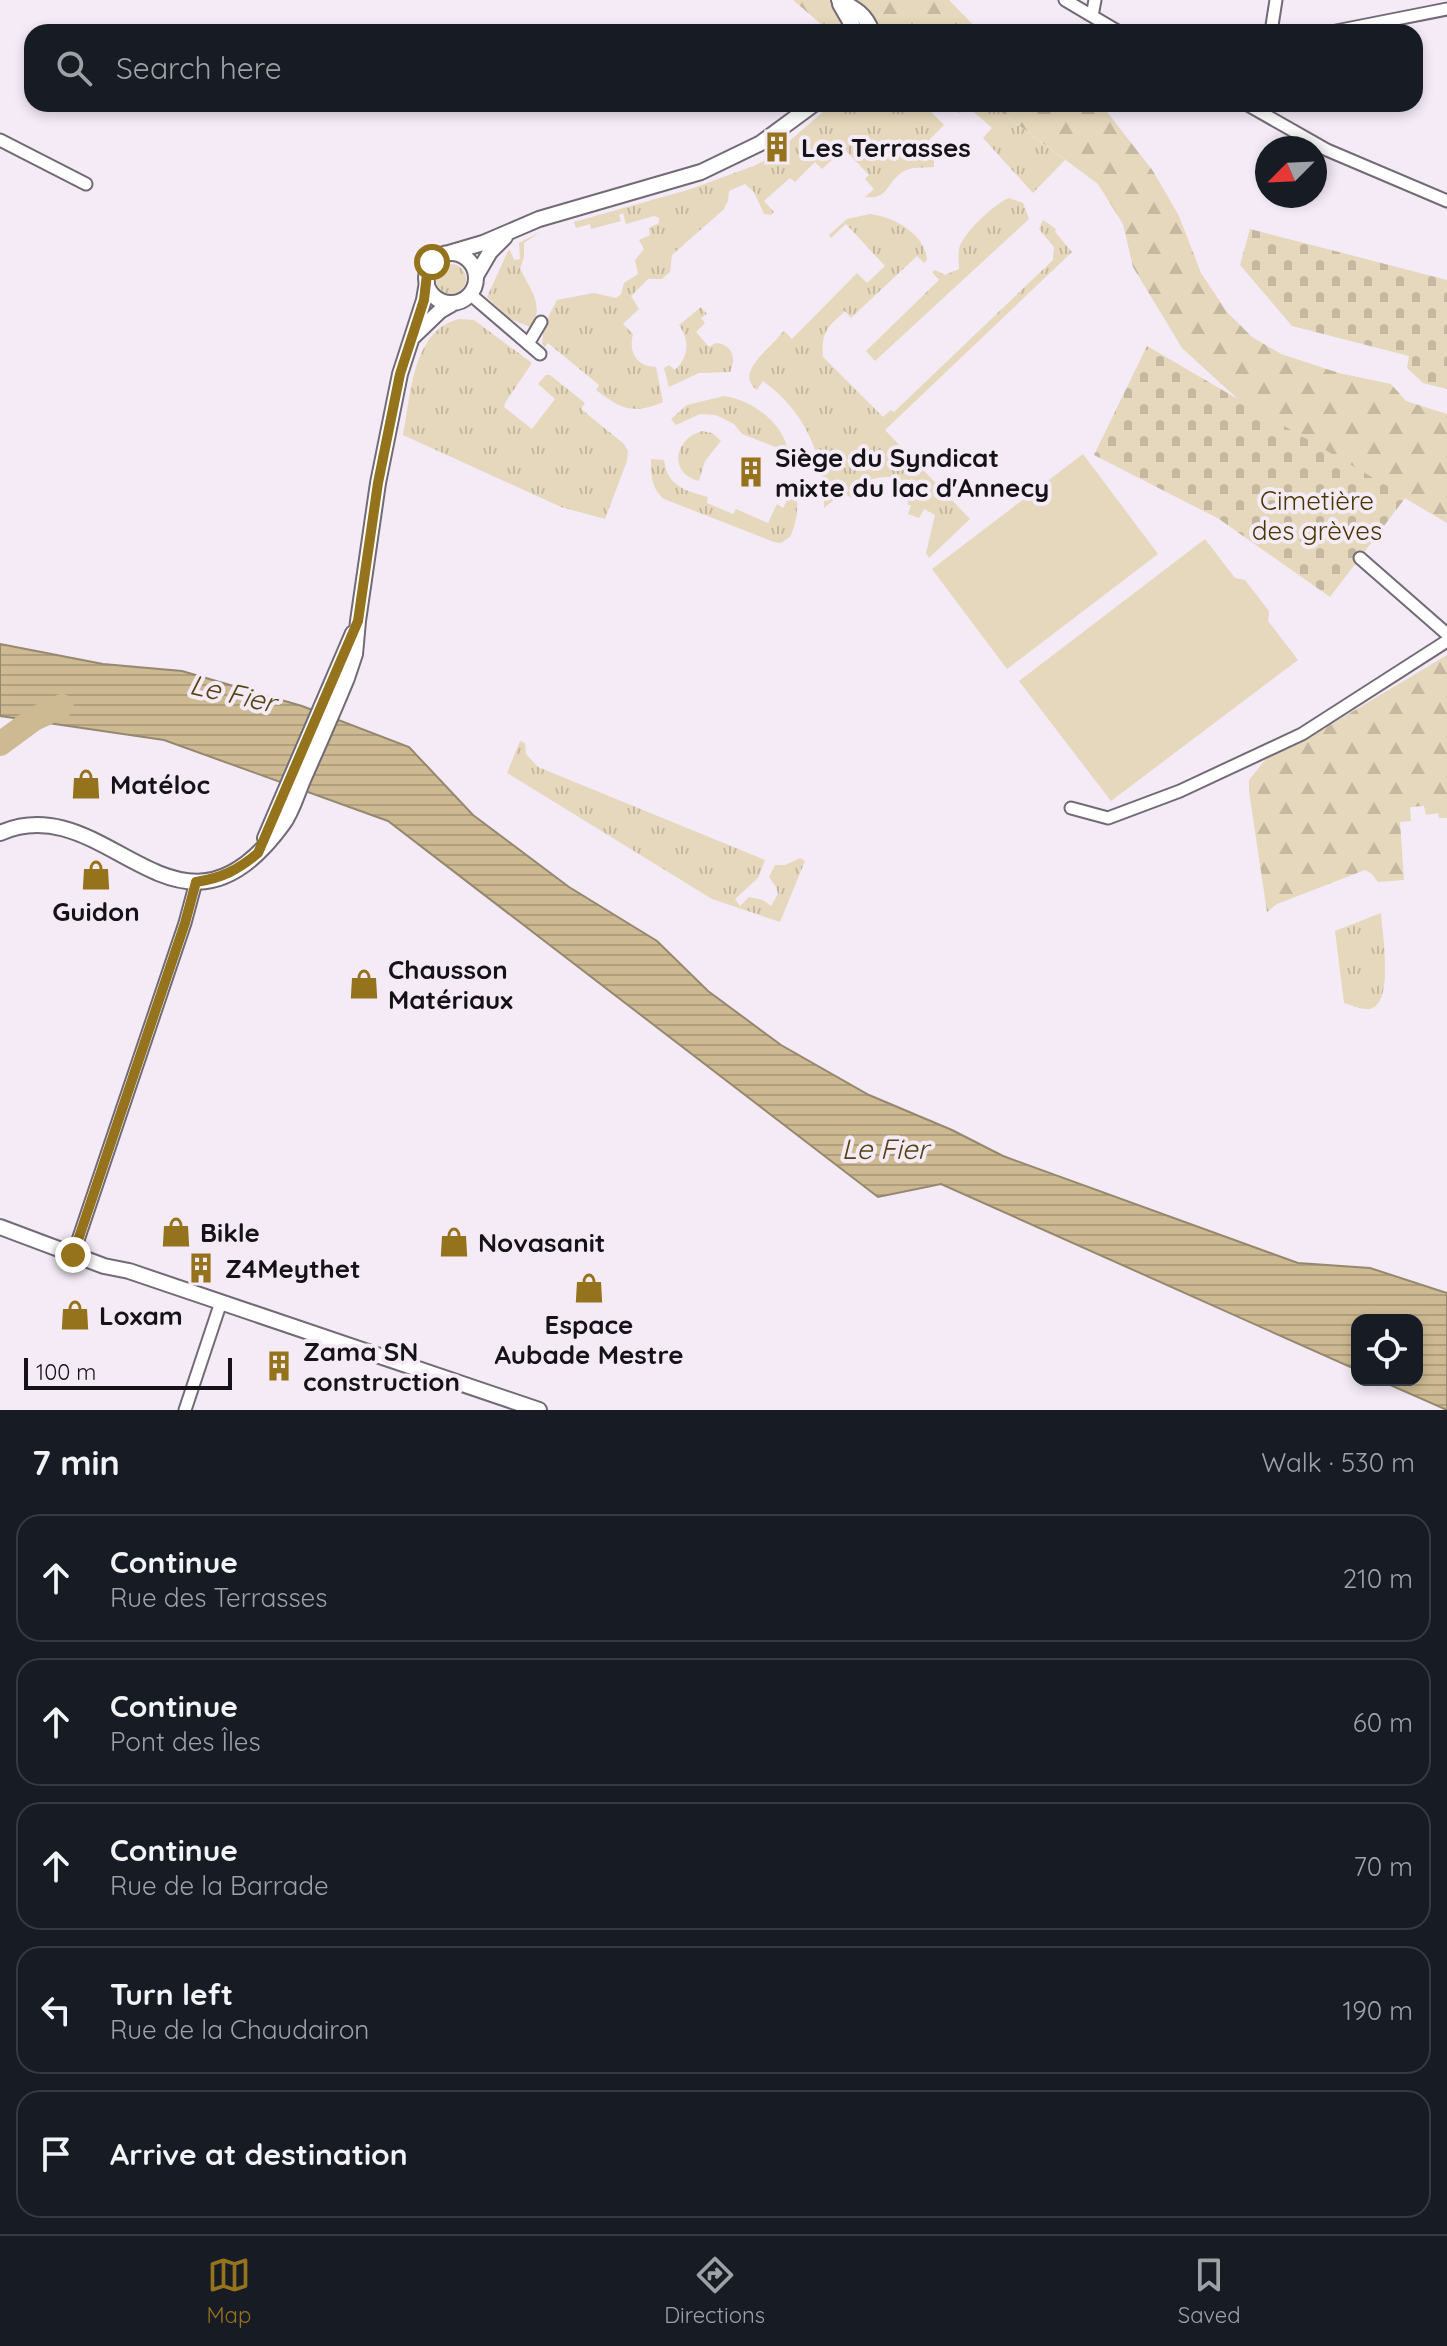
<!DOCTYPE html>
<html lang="en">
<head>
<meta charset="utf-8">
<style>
  body { margin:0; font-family:Quicksand,sans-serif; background:#242831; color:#f1f3f6 }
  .controls { position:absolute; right:24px; bottom:24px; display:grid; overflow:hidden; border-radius:16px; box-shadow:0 4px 12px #0003 }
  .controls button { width:72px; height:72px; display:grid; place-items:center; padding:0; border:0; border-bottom:2px solid #363941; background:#171b24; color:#f1f3f6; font:40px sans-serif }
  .compass { position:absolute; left:1255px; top:136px; width:72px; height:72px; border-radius:50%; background:#171b24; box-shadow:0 4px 12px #0003; rotate:246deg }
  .scale { position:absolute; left:24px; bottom:20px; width:208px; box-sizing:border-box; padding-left:8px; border:4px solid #161318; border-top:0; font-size:22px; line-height:28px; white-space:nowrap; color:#161318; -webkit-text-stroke:6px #f4ebf7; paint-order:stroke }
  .stop { position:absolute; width:24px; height:24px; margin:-18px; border:6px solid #95731c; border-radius:50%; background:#fff }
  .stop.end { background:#95731c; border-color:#fff; box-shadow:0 2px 8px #0008 }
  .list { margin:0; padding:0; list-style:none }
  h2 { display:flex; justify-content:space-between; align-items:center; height:104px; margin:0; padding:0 32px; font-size:34px }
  h2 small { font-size:26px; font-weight:400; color:#9ea1a6 }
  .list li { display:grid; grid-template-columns:52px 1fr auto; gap:24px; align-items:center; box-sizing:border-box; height:128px; margin:0 16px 16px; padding:0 16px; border:2px solid #363941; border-radius:24px }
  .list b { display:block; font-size:30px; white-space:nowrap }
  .list p { margin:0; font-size:26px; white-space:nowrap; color:#9ea1a6 }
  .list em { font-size:26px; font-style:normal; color:#9ea1a6 }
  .icon { flex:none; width:44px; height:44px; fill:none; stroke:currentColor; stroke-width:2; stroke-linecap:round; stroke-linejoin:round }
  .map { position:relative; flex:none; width:1447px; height:1410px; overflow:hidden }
  .search { position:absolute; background:#171b24; box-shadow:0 4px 12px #0003; left:24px; right:24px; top:24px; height:88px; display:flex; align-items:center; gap:20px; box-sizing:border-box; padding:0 28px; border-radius:24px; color:#9ea1a6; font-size:30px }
  .sheet { height:824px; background:#171b24 }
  nav { display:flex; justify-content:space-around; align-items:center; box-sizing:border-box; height:112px; border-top:2px solid #363941; background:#171b24; font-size:22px; color:#9ea1a6 }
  nav a { display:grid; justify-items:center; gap:4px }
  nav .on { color:#95731c }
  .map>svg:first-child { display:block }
  .grass { fill:url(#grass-tufts) }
  .forest { fill:url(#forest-firs) }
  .cemetery { fill:url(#cemetery-stones) }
  .garden { fill:#e5d8bc }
  .water { fill:url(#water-rules); stroke:#96886e; stroke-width:2 }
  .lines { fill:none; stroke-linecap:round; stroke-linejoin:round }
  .river { stroke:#cdba93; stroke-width:24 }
  .minor-casing { stroke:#726a75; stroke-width:15 }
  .tertiary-casing { stroke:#726a75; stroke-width:18 }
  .minor { stroke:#fff; stroke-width:11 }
  .tertiary { stroke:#fff; stroke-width:14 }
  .route { stroke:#95731c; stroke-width:10 }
  .labels { text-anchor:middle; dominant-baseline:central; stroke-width:8; stroke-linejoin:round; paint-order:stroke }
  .poi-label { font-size:26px; font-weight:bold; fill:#161318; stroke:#f4ebf7; text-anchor:start }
  .park-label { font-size:26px; fill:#4a3602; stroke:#f4ebf7 }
  .water-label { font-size:28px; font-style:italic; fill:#554211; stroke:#f4ebf7 }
</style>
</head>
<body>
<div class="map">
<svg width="1447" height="1410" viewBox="0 0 1447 1410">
  <defs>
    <pattern id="grass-tufts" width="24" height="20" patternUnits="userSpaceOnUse" patternTransform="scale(2)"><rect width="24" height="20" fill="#e5d8bc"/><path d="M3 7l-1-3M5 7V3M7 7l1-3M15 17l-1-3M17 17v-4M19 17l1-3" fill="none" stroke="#c4b8a1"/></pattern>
    <pattern id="forest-firs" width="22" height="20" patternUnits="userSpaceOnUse" patternTransform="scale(2)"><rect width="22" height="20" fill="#e5d8bc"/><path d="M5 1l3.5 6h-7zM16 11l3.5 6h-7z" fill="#c4b8a1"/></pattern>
    <pattern id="cemetery-stones" width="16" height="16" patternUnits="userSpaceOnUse" patternTransform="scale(2)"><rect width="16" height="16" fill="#e5d8bc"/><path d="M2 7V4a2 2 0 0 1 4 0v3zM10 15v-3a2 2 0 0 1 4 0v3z" fill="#c4b8a1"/></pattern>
    <pattern id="water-rules" width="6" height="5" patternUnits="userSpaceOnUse" patternTransform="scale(2)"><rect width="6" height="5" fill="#cdba93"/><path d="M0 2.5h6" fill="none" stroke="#af9f7e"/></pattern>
  </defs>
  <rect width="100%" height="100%" fill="#f4ebf7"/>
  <path class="grass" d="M832,104H923L944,125L923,146L934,159V167C923,168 910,166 901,173C886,184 888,200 865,197L874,189L865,179L869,175L844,149L822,169L815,162L795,182L790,178L764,201L774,212L771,215L764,214L754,192L745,184L729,191L728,201L723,210L672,255L670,272L662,279H648L631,296L639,309L623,324L633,334C628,352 637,367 656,367L663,402C633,415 621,409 596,390L599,385L548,343L545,347L542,344L544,325L557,300L594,293L616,298L621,294L624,283L638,274L635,260L644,249L639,240L650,235L649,228L659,223V218L654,216L626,224L623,213L619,215L621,221L591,229L590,224L576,228L574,222L691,189L756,165L771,157Z
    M949,104H990L1065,160L1033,193L983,138L992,128L967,106L959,113Z
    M1009,198L1023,203L1029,219L875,361L866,351L939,280L932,272L935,270L945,275L959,269C959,263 958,255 959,249C962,234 995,203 1009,198Z
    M870,214C893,217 925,233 927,260L924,263L917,256L851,318L845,311C827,328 821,331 823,357L883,417L891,410L894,412L1053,260L1054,247L1039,229L1043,220L1056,229L1055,232L1072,252L885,430L970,519L929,558L926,553L935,515L924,509L919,518L908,514L911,505H908C907,491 900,484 889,477C871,477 861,482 852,498L842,493L824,508C825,457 805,411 763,381L757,390C734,373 769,350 780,335L784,331L792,339L857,273L867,283L885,266L846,224L831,238L829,235L847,219Z
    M540,232L524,243V257L520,269C530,288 546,309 530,327L508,318L487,297L508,251L510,250L514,260L520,259L519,243Z
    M436 279a15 15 0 1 1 30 0a15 15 0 1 1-30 0Z
    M701,307L707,314L701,318L705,323L696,332L709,347L716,343C732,344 737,359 730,372L699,373L669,387L664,368L669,365L675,370C689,356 690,341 679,325Z
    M459,319L474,320L532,363L505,403L504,407L532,429L555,399L538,384L546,375H550L585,403L581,409L624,444L628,451L627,461L605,519L561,507L403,435C411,396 412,330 459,319Z
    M724,396C752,400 784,423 788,452L742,434L734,424L716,415L700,414L676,425L671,419L687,405Z
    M702,431L712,433L721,441L705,461L699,481C668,473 674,439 702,431Z
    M651,459L664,460C667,487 687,491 708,497L707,503L733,514L736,509L768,523L777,504L783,508L794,487C800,500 797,524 790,537L781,543L774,542L664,499C651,488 651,475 651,459Z
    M520,741L525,743L526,754L538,767L765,860L758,878L735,899L740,906L749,897L763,900L771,906L778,894L776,887L769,877L775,865H785L800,858L805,861L780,922L712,899L507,773Z
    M1381,913C1382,931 1395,1006 1369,1009C1362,1010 1352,1005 1344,1003L1335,931Z"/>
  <path class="forest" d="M793,0H949L980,32H872L821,24Z
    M990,104H1101L1153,171L1179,216L1201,273L1227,312L1252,337L1281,354L1339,373L1391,384L1406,401L1447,414V523L1240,401L1182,348L1133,267L1123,224L1098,184Z
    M1447,655V818H1439L1438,813L1426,815L1424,806L1410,807L1411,821L1400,822L1404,880L1378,882L1372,874L1365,870L1277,904L1267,912L1249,791V780L1266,759L1310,737Z"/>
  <path class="cemetery" d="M1250,229L1447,280V389L1423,383L1407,368L1409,356L1292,326L1240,265Z
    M1147,346L1406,497L1330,597L1219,519L1094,455Z"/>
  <path class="garden" d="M1083,454L1158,554L1007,669L932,569Z
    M1205,539L1235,578L1245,580L1269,611L1268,621L1298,660L1111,801L1019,681Z"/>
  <path class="water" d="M0,644L103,664L182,671L302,706L409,747L473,815L569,887L657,941L708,991L781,1045L869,1095L952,1130L1003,1156L1298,1263L1370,1268L1447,1293V1410L1379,1380H1417V1320H1357V1370L941,1184L878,1197L388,821L164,740L0,716Z"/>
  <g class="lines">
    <path class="river" d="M0,744L34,719L62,706"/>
    <g class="minor-casing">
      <path id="minor" d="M1065,0L1119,32
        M1092,16L1095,0
        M1271,32L1276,0
        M1331,32L1447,9
        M1246,104L1327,150L1447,201
        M0,140L86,184
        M470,294L540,354
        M528,344L541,322
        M1360,558L1447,634
        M1071,808L1108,818L1180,791L1302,734L1447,641
        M73,1255L185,923L196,882
        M185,1410L221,1302"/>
    </g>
    <g class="tertiary-casing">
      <path id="tertiary" d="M839,0C854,8 866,14 872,32
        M840,4L856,32
        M449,253L483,243L539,219L701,172L761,143L814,104
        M426 278a25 25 0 1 1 50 0a25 25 0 1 1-50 0Z
        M476,276L490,252L505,237
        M414,336L440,311L454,303
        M0,833C107,785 177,971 283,824C292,812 297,794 303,780C318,746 333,712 347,678L355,654L358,621L378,483L400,374L424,300L427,282
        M265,838L353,633
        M0,1227L104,1266L129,1271L539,1410"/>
    </g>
    <use href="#minor" class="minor"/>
    <use href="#tertiary" class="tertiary"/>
  </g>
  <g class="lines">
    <path class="route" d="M73,1255L185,923L196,882C222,878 238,870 258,853L358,621L378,483L400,374L424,300L427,274L432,262"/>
  </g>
  <defs>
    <g id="building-bare" transform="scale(2.4)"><path d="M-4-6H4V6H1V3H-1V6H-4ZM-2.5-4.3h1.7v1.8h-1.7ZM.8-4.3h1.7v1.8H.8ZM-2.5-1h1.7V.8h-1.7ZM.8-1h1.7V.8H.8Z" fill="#95731c" stroke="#f4ebf7" stroke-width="2.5" paint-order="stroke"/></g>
    <g id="shop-bare" transform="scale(2.4)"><path d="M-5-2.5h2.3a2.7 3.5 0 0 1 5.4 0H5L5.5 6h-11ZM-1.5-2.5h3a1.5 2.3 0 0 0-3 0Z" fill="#95731c" stroke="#f4ebf7" stroke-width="2.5" paint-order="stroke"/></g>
  </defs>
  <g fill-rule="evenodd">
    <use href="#building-bare" x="777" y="147"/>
    <use href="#building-bare" x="751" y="472"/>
    <use href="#shop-bare" x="86" y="784"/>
    <use href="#shop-bare" x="96" y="875"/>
    <use href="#shop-bare" x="364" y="984"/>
    <use href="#shop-bare" x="176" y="1232"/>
    <use href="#shop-bare" x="454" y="1242"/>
    <use href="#building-bare" x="201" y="1268"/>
    <use href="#shop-bare" x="589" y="1288"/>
    <use href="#shop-bare" x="75" y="1315"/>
    <use href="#building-bare" x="279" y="1366"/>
  </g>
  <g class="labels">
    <g class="poi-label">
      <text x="801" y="147">Les Terrasses</text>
      <text x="775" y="457">Siège du Syndicat<tspan x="775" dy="30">mixte du lac d'Annecy</tspan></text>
      <text x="110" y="784">Matéloc</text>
      <text x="96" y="911" text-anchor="middle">Guidon</text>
      <text x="388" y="969">Chausson<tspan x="388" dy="30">Matériaux</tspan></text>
      <text x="200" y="1232">Bikle</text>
      <text x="478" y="1242">Novasanit</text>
      <text x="225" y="1268">Z4Meythet</text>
      <text x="99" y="1315">Loxam</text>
      <text x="589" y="1324" text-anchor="middle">Espace<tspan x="589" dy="30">Aubade Mestre</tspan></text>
      <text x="303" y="1351">Zama SN<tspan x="303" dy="30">construction</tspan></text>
    </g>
    <g class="park-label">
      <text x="1317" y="500">Cimetière<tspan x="1317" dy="30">des grèves</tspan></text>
    </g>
    <g class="water-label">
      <text transform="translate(233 693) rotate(13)">Le Fier</text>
      <text x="885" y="1148">Le Fier</text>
    </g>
  </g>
</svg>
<div class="controls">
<button><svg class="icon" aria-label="locate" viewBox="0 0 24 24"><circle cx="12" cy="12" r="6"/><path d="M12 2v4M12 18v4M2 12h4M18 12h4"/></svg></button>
</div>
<svg class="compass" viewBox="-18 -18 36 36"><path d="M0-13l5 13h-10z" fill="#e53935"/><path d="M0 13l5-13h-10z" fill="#9ea1a6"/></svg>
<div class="scale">100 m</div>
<div class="stop" style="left:432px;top:262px"></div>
<div class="stop end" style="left:73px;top:1255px"></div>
<div class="search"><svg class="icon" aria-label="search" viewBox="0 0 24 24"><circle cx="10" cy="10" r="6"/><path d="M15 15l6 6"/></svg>Search here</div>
</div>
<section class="sheet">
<h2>7 min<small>Walk · 530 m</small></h2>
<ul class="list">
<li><svg class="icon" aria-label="ahead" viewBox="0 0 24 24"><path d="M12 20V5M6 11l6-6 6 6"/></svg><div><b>Continue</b><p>Rue des Terrasses</p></div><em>210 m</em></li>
<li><svg class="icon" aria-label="ahead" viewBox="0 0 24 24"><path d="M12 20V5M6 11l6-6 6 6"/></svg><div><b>Continue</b><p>Pont des Îles</p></div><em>60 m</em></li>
<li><svg class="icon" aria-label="ahead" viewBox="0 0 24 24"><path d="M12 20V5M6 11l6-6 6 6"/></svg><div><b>Continue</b><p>Rue de la Barrade</p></div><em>70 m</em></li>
<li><svg class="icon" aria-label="left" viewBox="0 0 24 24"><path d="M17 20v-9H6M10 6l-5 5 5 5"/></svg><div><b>Turn left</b><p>Rue de la Chaudairon</p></div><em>190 m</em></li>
<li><svg class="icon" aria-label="arrive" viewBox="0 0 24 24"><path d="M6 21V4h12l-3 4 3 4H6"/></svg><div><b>Arrive at destination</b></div></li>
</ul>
</section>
<nav>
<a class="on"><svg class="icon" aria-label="map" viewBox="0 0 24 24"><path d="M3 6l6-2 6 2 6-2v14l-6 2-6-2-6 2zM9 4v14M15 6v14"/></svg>Map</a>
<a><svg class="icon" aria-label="directions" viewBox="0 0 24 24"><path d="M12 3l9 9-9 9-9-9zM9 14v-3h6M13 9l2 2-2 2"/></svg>Directions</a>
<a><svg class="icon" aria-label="saved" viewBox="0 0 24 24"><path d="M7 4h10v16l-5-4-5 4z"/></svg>Saved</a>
</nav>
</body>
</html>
